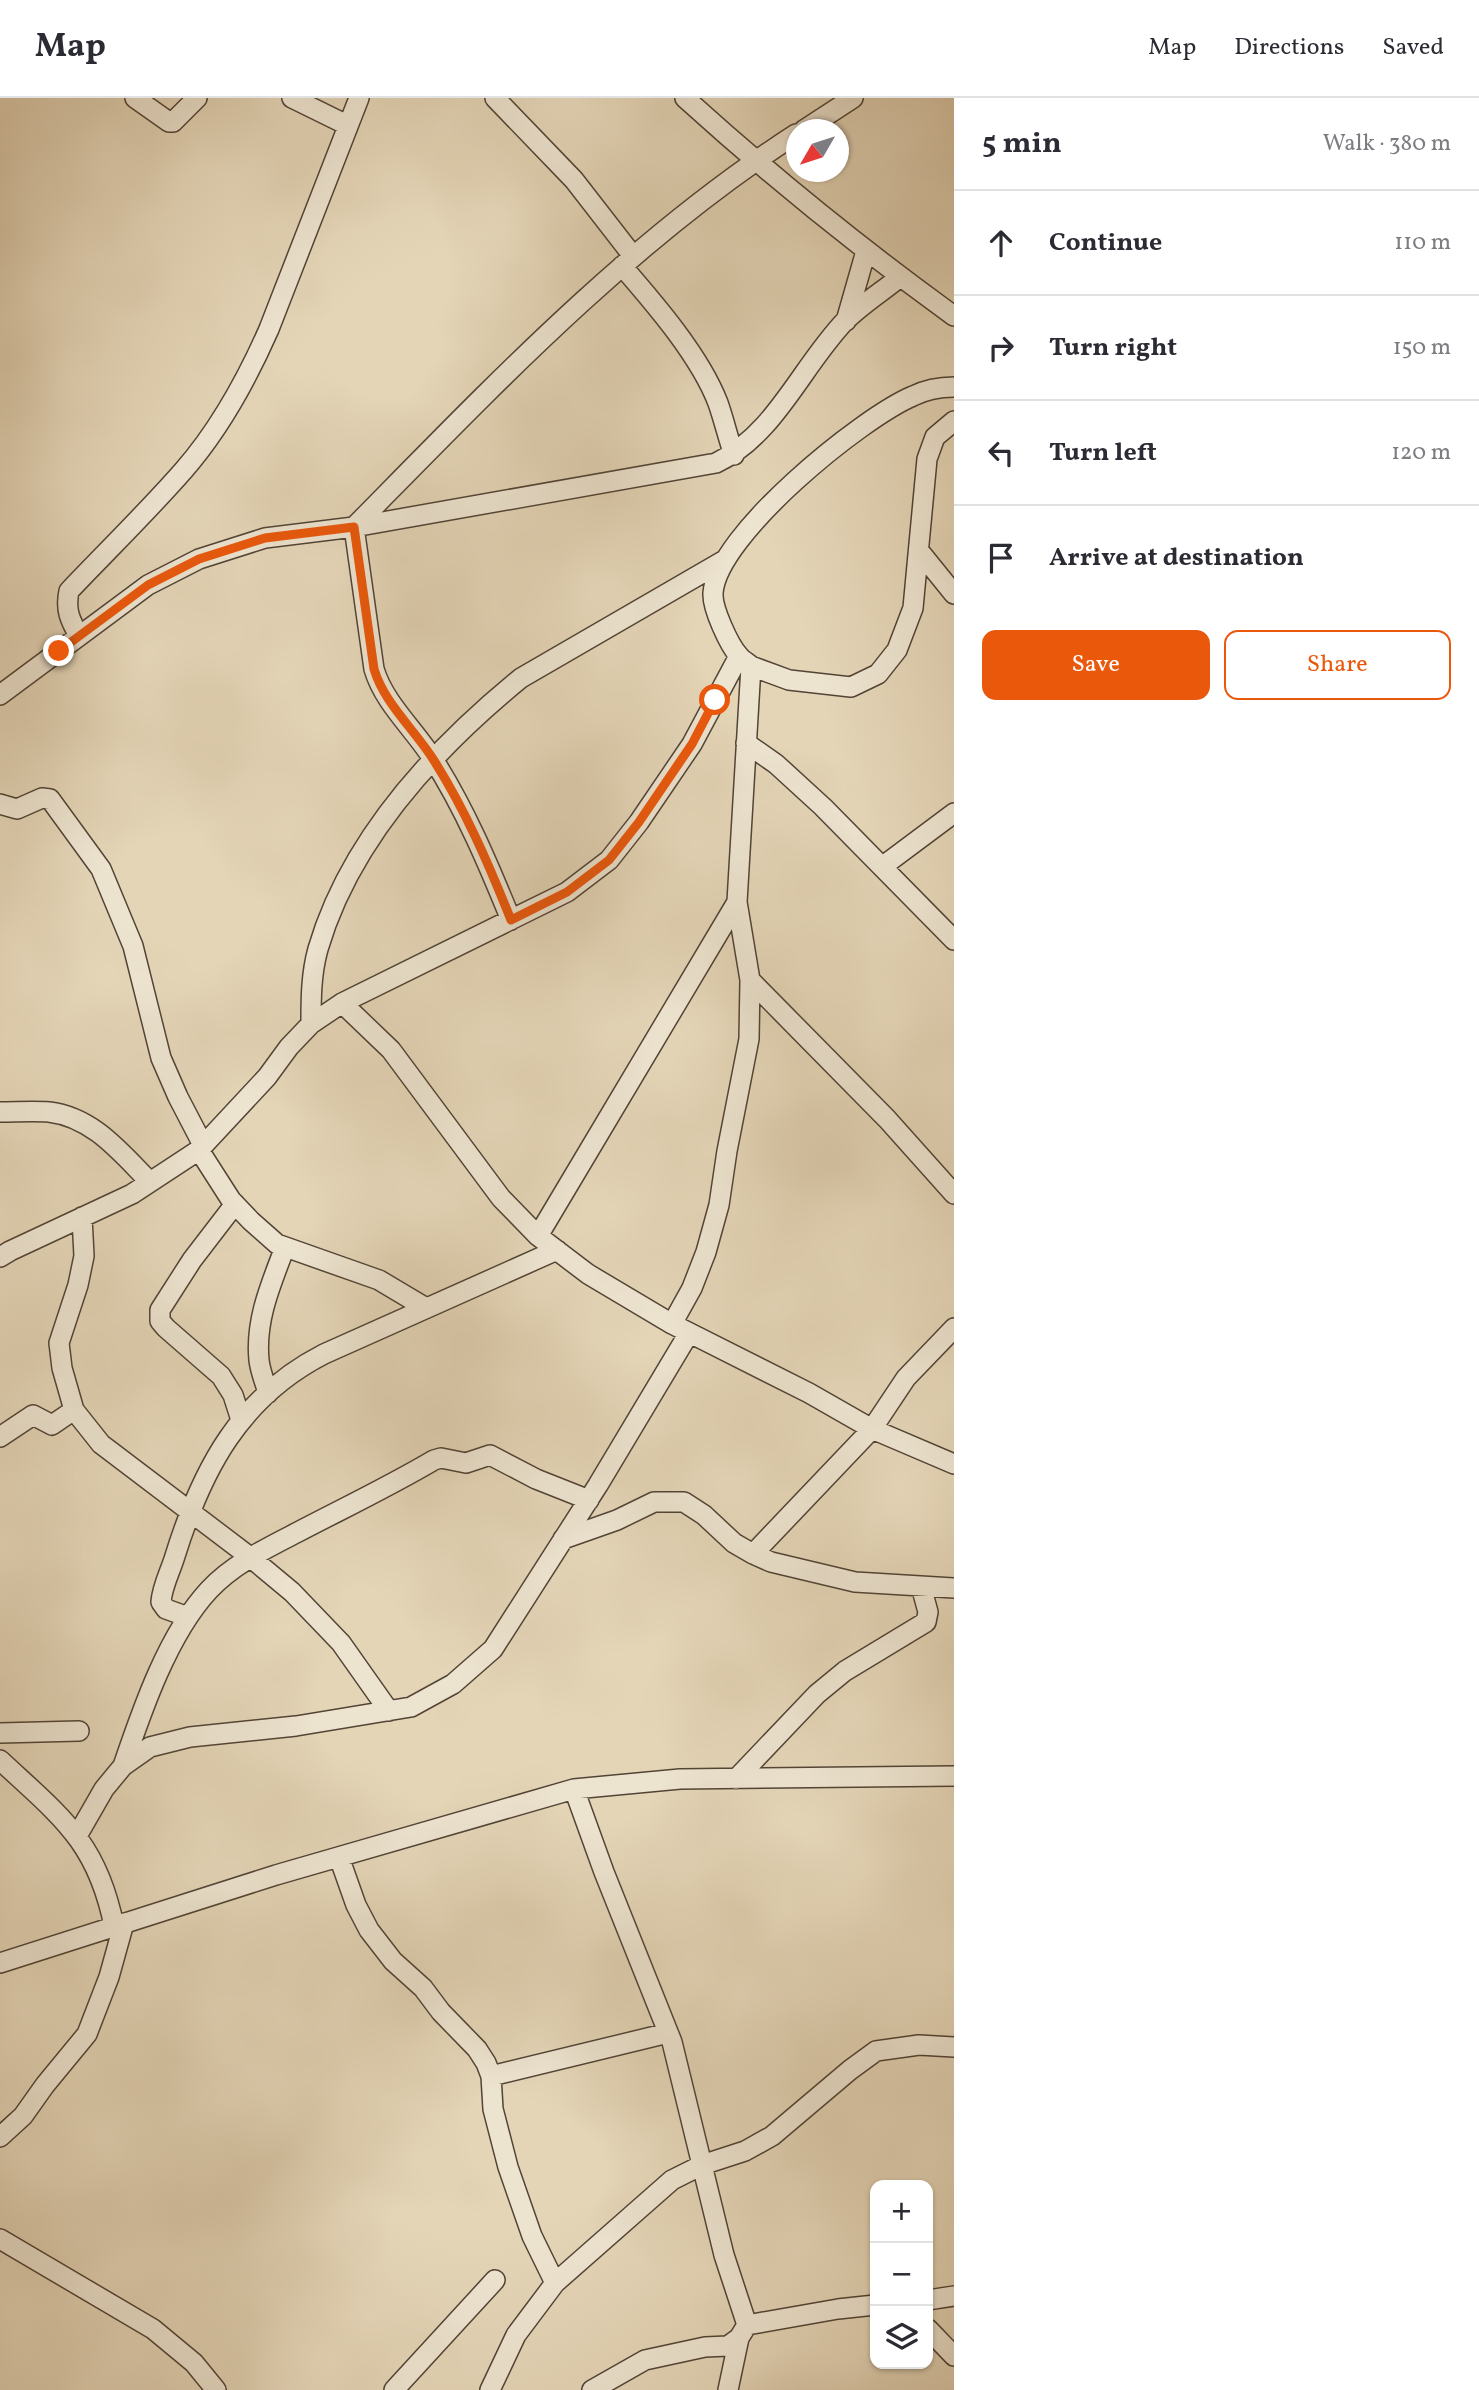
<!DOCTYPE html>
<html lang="en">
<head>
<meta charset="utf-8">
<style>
  body { margin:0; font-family:Vollkorn,serif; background:#f2f2f3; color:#2b2b33 }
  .controls { position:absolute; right:21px; bottom:21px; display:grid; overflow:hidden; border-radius:14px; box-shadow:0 2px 5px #0004 }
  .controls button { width:63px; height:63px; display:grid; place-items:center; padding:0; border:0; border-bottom:2px solid #e1e1e2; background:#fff; color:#2b2b33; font:35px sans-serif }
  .compass { position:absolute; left:786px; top:21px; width:63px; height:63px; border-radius:50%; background:#fff; box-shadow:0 2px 5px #0004; rotate:231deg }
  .stop { position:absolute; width:21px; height:21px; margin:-16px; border:5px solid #ea580c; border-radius:50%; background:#fff }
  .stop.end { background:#ea580c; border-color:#fff; box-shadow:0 2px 7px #0008 }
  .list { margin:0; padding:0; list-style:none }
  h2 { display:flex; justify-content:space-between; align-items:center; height:91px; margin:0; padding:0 28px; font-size:30px }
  h2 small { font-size:23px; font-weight:400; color:#7c7c81 }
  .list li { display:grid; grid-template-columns:46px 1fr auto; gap:21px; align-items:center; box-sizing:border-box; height:105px; padding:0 28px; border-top:2px solid #e1e1e2 }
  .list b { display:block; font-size:26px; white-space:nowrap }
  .list em { font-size:23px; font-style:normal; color:#7c7c81 }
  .actions { display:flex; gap:14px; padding:21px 28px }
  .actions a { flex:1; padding:16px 0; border:2px solid #ea580c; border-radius:14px; text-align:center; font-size:24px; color:#ea580c }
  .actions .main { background:#ea580c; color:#fff }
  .icon { flex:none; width:38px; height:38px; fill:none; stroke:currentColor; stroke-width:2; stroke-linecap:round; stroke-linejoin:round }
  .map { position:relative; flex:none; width:954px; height:2292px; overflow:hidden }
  header { display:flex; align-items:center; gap:42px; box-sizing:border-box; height:98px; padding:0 35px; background:#fff; border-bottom:2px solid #e1e1e2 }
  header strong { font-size:33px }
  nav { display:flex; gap:38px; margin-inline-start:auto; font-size:24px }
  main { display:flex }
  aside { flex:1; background:#fff }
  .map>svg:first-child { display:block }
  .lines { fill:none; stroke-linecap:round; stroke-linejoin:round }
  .minor-casing { stroke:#524436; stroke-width:22 }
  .minor { stroke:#ede4d0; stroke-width:19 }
  .route { stroke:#ea580c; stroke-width:9 }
</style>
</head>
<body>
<header>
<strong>Map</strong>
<nav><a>Map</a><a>Directions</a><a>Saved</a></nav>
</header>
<main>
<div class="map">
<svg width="954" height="2292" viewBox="0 0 954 2292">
  <rect width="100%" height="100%" fill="#e4d5b7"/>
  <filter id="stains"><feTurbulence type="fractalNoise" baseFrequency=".00286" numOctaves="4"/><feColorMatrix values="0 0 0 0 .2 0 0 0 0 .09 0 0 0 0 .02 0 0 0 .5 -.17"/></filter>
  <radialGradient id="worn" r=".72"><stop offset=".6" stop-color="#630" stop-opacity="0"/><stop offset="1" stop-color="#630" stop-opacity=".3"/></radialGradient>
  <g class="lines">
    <g class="minor-casing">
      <path id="minor" d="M135,0L169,24H173L197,0
        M292,0L347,27
        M495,0L574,82L633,158
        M685,0C771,78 860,150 954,218
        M804,32L853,0
        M622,168C655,206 700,258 718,305C724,322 728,340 734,357
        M846,223L866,153
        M920,454L954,496
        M79,538C70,522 65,512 69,493C107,453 147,414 183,373C219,332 247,281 269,231L359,0
        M751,568L789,582L851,589L878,576L897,552L913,510L927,361L935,339L954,323
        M0,597L148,487L199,461L265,440L354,429L716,365C775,337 801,269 845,223C861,207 883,193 900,179
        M746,645L776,666L823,709L954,842
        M0,706L17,711L42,700L50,701L101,771L133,848L161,960L178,999L203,1047
        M883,768L954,715
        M511,822C489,768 465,711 433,661C414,631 384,605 374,571L354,429C492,289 630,143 796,36
        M750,882L887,1021L954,1096
        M342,905L391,952L501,1100L538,1138L588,1176L672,1226L809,1295L872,1331L954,1366
        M311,926C311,901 311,876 318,851C350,741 434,651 521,580L723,463
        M0,1014C16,1014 33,1013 49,1014C93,1019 121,1055 150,1084
        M199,1052L231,1102L251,1123L277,1146L379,1182L426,1210
        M235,1106L192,1162L160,1212V1223L166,1230L221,1278L233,1297L241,1322
        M82,1119L84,1158L78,1187L59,1245L62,1270L74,1312L101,1346L250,1459L292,1494L341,1545L389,1613
        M538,1138L737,804
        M0,1159L10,1153L132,1096L199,1052L267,979L289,949L311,926L342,905L567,794L609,762L639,724L692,646L739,558
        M672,1226L692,1190L706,1154L719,1107L727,1053L749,941L750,882L737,804L751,568C748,565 742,562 739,558C729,547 712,510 713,495C717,437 861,320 913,298C925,292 941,289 954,289
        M268,1295C265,1284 260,1273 259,1262C255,1222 271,1186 285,1149
        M0,1339L33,1317L52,1327L74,1312
        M563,1441L617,1422L654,1404H684L704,1417L734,1445L753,1456L771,1464L855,1484L954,1490
        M753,1456L872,1331L906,1280L954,1230
        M188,1519L166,1511L161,1504C162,1488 171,1472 175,1458C202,1371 240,1299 324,1256L557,1152
        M0,1635L79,1633
        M0,1662C60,1718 97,1743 114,1828
        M123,1668C142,1612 168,1536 209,1492C233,1466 267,1450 298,1434C344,1410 390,1388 434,1362L441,1360L466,1365L490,1357L536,1381L589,1402
        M736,1681L817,1596L845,1573L926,1524L928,1514L921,1488
        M574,1691L604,1774L672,1944L724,2157L747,2227
        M77,1738L104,1691L123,1668L150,1649L190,1639L296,1628L411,1609L453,1586L493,1551L598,1387L689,1235
        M339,1759L356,1807L369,1832L393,1863L423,1890L441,1914L477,1951L486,1965L491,1978L493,2011L508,2069L532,2138L555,2185
        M0,1865L276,1777L574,1691L680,1681L954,1678
        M491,1978L668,1935
        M0,2039L23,2018L45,1987L87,1936L109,1879L124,1825
        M0,2141L153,2231L194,2265L216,2292
        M928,2202L954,2198
        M928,2231L954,2258
        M394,2292L495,2182
        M490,2292L516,2237L555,2185L672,2082L702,2067L745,2053L772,2038L850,1972L876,1953L919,1947L954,1949
        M592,2292L645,2262L705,2249L728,2248L739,2240L747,2227L838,2211L875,2207
        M728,2292L739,2240"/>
    </g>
    <use href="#minor" class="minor"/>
  </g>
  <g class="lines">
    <path class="route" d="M59,553L148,487L199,461L265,440L354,429L374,571C384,605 414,631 433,661C465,711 489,767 511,822L567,794L609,762L639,724L692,646L715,602"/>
  </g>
  <rect width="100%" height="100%" filter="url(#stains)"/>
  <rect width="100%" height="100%" fill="url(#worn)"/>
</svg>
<div class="controls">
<button>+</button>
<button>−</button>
<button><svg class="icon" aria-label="layers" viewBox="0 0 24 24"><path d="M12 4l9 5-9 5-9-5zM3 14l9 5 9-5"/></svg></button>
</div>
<svg class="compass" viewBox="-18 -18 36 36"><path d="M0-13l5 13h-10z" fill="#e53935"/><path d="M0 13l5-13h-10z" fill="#7c7c81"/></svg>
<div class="stop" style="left:715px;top:602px"></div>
<div class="stop end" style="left:59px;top:553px"></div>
</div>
<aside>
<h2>5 min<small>Walk · 380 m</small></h2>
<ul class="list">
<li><svg class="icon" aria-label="ahead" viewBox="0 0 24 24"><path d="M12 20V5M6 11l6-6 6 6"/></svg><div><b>Continue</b></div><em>110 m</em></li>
<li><svg class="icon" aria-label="right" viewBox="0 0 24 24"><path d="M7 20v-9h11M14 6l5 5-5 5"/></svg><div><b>Turn right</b></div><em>150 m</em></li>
<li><svg class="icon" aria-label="left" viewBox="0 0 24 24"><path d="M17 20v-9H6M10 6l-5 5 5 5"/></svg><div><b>Turn left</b></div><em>120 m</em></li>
<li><svg class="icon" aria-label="arrive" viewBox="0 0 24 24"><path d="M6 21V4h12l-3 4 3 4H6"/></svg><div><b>Arrive at destination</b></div></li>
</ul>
<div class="actions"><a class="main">Save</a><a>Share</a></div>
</aside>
</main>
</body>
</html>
